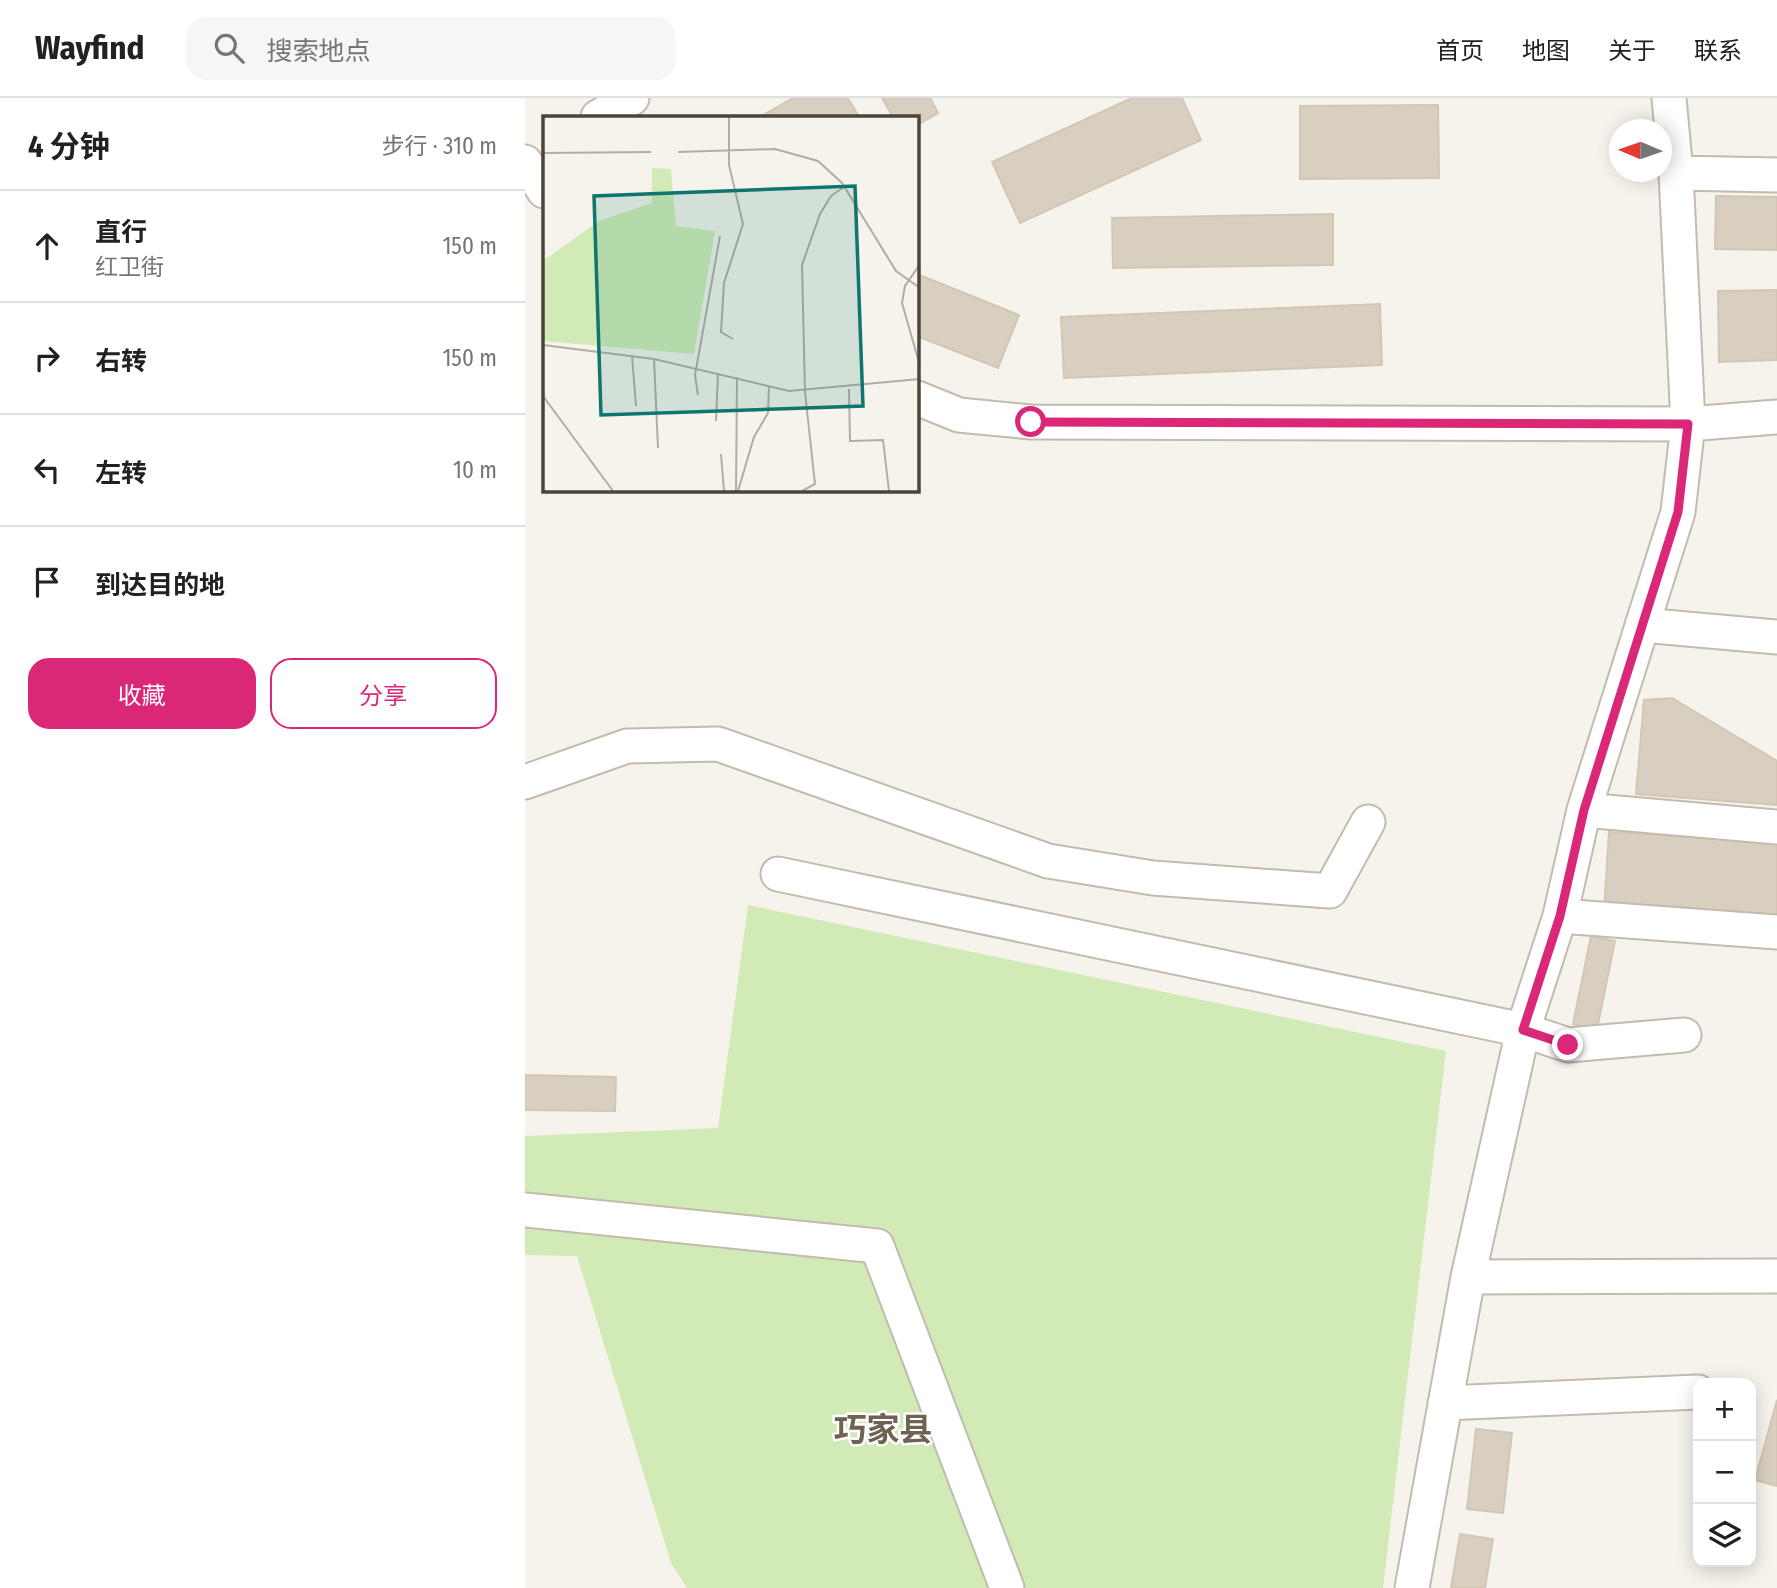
<!DOCTYPE html>
<html lang="zh">
<head>
<meta charset="utf-8">
<style>
  body { margin:0; font-family:"Fira Sans Condensed","Noto Sans SC",sans-serif; background:#f6f6f6; color:#202124 }
  .controls { position:absolute; right:21px; bottom:21px; display:grid; overflow:hidden; border-radius:14px; box-shadow:0 4px 18px #0003 }
  .controls button { width:63px; height:63px; display:grid; place-items:center; padding:0; border:0; border-bottom:2px solid #e0e0e0; background:#fff; color:#202124; font:35px sans-serif }
  .compass { position:absolute; left:1084px; top:21px; width:63px; height:63px; border-radius:50%; background:#fff; box-shadow:0 4px 18px #0003; rotate:272deg }
  .stop { position:absolute; width:21px; height:21px; margin:-16px; border:5px solid #db2777; border-radius:50%; background:#fff }
  .stop.end { background:#db2777; border-color:#fff; box-shadow:0 2px 7px #0008 }
  .list { margin:0; padding:0; list-style:none }
  h2 { display:flex; justify-content:space-between; align-items:center; height:91px; margin:0; padding:0 28px; font-size:30px }
  h2 small { font-size:23px; font-weight:400; color:#757577 }
  .list li { display:grid; grid-template-columns:46px 1fr auto; gap:21px; align-items:center; box-sizing:border-box; height:112px; padding:0 28px; border-top:2px solid #e0e0e0 }
  .list b { display:block; font-size:26px; white-space:nowrap }
  .list p { margin:0; font-size:23px; white-space:nowrap; color:#757577 }
  .list em { font-size:23px; font-style:normal; color:#757577 }
  .actions { display:flex; gap:14px; padding:21px 28px }
  .actions a { flex:1; padding:16px 0; border:2px solid #db2777; border-radius:21px; text-align:center; font-size:24px; color:#db2777 }
  .actions .main { background:#db2777; color:#fff }
  .icon { flex:none; width:38px; height:38px; fill:none; stroke:currentColor; stroke-width:2; stroke-linecap:round; stroke-linejoin:round }
  .map { position:relative; flex:none; width:1252px; height:1490px; overflow:hidden }
  header { display:flex; align-items:center; gap:42px; box-sizing:border-box; height:98px; padding:0 35px; background:#fff; border-bottom:2px solid #e0e0e0 }
  header strong { font-size:33px }
  nav { display:flex; gap:38px; margin-inline-start:auto; font-size:24px }
  .search { width:490px; height:63px; background:#f6f6f6; display:flex; align-items:center; gap:18px; box-sizing:border-box; padding:0 24px; border-radius:21px; color:#757577; font-size:26px }
  main { display:flex }
  aside { flex:1; background:#fff }
  .map>svg:first-child { display:block }
  .green { fill:#d2eab5 }
  .building { fill:#d8cfc1; stroke:#d3c7b4; stroke-width:2 }
  .lines { fill:none; stroke-linecap:round; stroke-linejoin:round }
  .minor-casing { stroke:#c2bbae; stroke-width:37 }
  .minor { stroke:#fff; stroke-width:33 }
  .route { stroke:#db2777; stroke-width:9 }
  .labels { text-anchor:middle; dominant-baseline:central; stroke-width:5; stroke-linejoin:round; paint-order:stroke }
  .town-label { font-size:33px; font-weight:bold; fill:#6e6250; stroke:#fff }
  .inset-road { fill:none; stroke:#b2ada4; stroke-width:2 }
  .view { fill:#0f766e; fill-opacity:0.15; stroke:#0f766e; stroke-width:3.5 }
  .inset-edge { fill:none; stroke:#4b4439; stroke-width:3.5 }
</style>
</head>
<body>
<header>
<strong>Wayfind</strong>
<div class="search"><svg class="icon" aria-label="search" viewBox="0 0 24 24"><circle cx="10" cy="10" r="6"/><path d="M15 15l6 6"/></svg>搜索地点</div>
<nav><a>首页</a><a>地图</a><a>关于</a><a>联系</a></nav>
</header>
<main>
<aside>
<h2>4 分钟<small>步行 · 310 m</small></h2>
<ul class="list">
<li><svg class="icon" aria-label="ahead" viewBox="0 0 24 24"><path d="M12 20V5M6 11l6-6 6 6"/></svg><div><b>直行</b><p>红卫街</p></div><em>150 m</em></li>
<li><svg class="icon" aria-label="right" viewBox="0 0 24 24"><path d="M7 20v-9h11M14 6l5 5-5 5"/></svg><div><b>右转</b></div><em>150 m</em></li>
<li><svg class="icon" aria-label="left" viewBox="0 0 24 24"><path d="M17 20v-9H6M10 6l-5 5 5 5"/></svg><div><b>左转</b></div><em>10 m</em></li>
<li><svg class="icon" aria-label="arrive" viewBox="0 0 24 24"><path d="M6 21V4h12l-3 4 3 4H6"/></svg><div><b>到达目的地</b></div></li>
</ul>
<div class="actions"><a class="main">收藏</a><a>分享</a></div>
</aside>
<div class="map">
<svg width="1252" height="1490" viewBox="0 0 1252 1490">
  <rect width="100%" height="100%" fill="#f6f3ec"/>
  <path class="green" d="M223,807L921,953L858,1490H162L146,1465L52,1158L0,1157V1038L193,1030Z"/>
  <path class="building" d="M268,0H323L334,19H235Z
    M357,0H405L413,15L392,27V19H368Z
    M607,0H657L676,42L495,125L467,64Z
    M913,7L914,80L775,81V8Z
    M1191,98L1252,99V152L1190,151Z
    M808,116V167L588,170L587,120Z
    M392,176L494,217L473,270L392,238Z
    M1252,192V262L1194,264L1193,193Z
    M855,206L857,267L539,280L536,219Z
    M1147,600L1252,663V707L1111,696L1119,602Z
    M1084,734L1252,744V822L1079,812Z
    M1066,838L1090,843L1072,931L1048,926Z
    M0,977L91,979L90,1013L0,1012Z
    M1252,1302V1388L1230,1382Z
    M951,1331L987,1335L978,1415L942,1411Z
    M935,1436L968,1441L960,1490H926Z"/>
  <g class="lines">
    <g class="minor-casing">
      <path id="minor" d="M73,19L107,0
        M0,64L19,93
        M1151,75L1252,77
        M392,300L434,317L506,324L1163,326L1252,319
        M1117,527L1252,539
        M0,684L102,648L193,646L523,763L628,780L805,793L843,724
        M1059,712L1252,729
        M253,776L998,932L1043,947L1159,937
        M1035,818L1252,834
        M0,1112L352,1148L482,1490
        M943,1179L1252,1178
        M920,1305L1173,1294
        M887,1490L943,1179L998,932L1035,818L1059,712L1153,414L1163,326L1151,75L1144,0"/>
    </g>
    <use href="#minor" class="minor"/>
  </g>
  <g class="lines">
    <path class="route" d="M506,324L1163,326L1153,414L1059,712L1035,818L998,932L1043,947"/>
  </g>
  <g class="labels">
    <g class="town-label">
      <text x="358" y="1332">巧家县</text>
    </g>
  </g>
  <g transform="translate(18 18)">
    <rect width="376" height="376" fill="#f6f3ec"/>
    <path d="M109,52L128,53L133,110L172,115L151,238L0,225V145L56,105L109,87Z" fill="#d2eab5"/>
    <path class="inset-road" d="M186,1V49L200,108L181,167L178,216L190,223M135,36L232,33L275,45L299,67L353,155L377,172M0,37L108,36M377,148L362,170L359,187L377,250M0,229L111,243L246,275L377,263M89,240L93,290M111,243L115,332M306,273L307,325L340,324L346,375M155,279L152,259L177,120M0,280L70,375M173,305L175,257M178,338L181,375M193,375L194,261M195,375L211,321L225,297L226,270M259,375L272,368L262,276L259,149L277,98L288,80L301,71"/>
    <path class="view" d="M312,70L320,290L58,299L51,80Z"/>
    <rect width="376" height="376" class="inset-edge"/>
  </g>
</svg>
<div class="controls">
<button>+</button>
<button>−</button>
<button><svg class="icon" aria-label="layers" viewBox="0 0 24 24"><path d="M12 4l9 5-9 5-9-5zM3 14l9 5 9-5"/></svg></button>
</div>
<svg class="compass" viewBox="-18 -18 36 36"><path d="M0-13l5 13h-10z" fill="#e53935"/><path d="M0 13l5-13h-10z" fill="#757577"/></svg>
<div class="stop" style="left:506px;top:324px"></div>
<div class="stop end" style="left:1043px;top:947px"></div>
</div>
</main>
</body>
</html>
